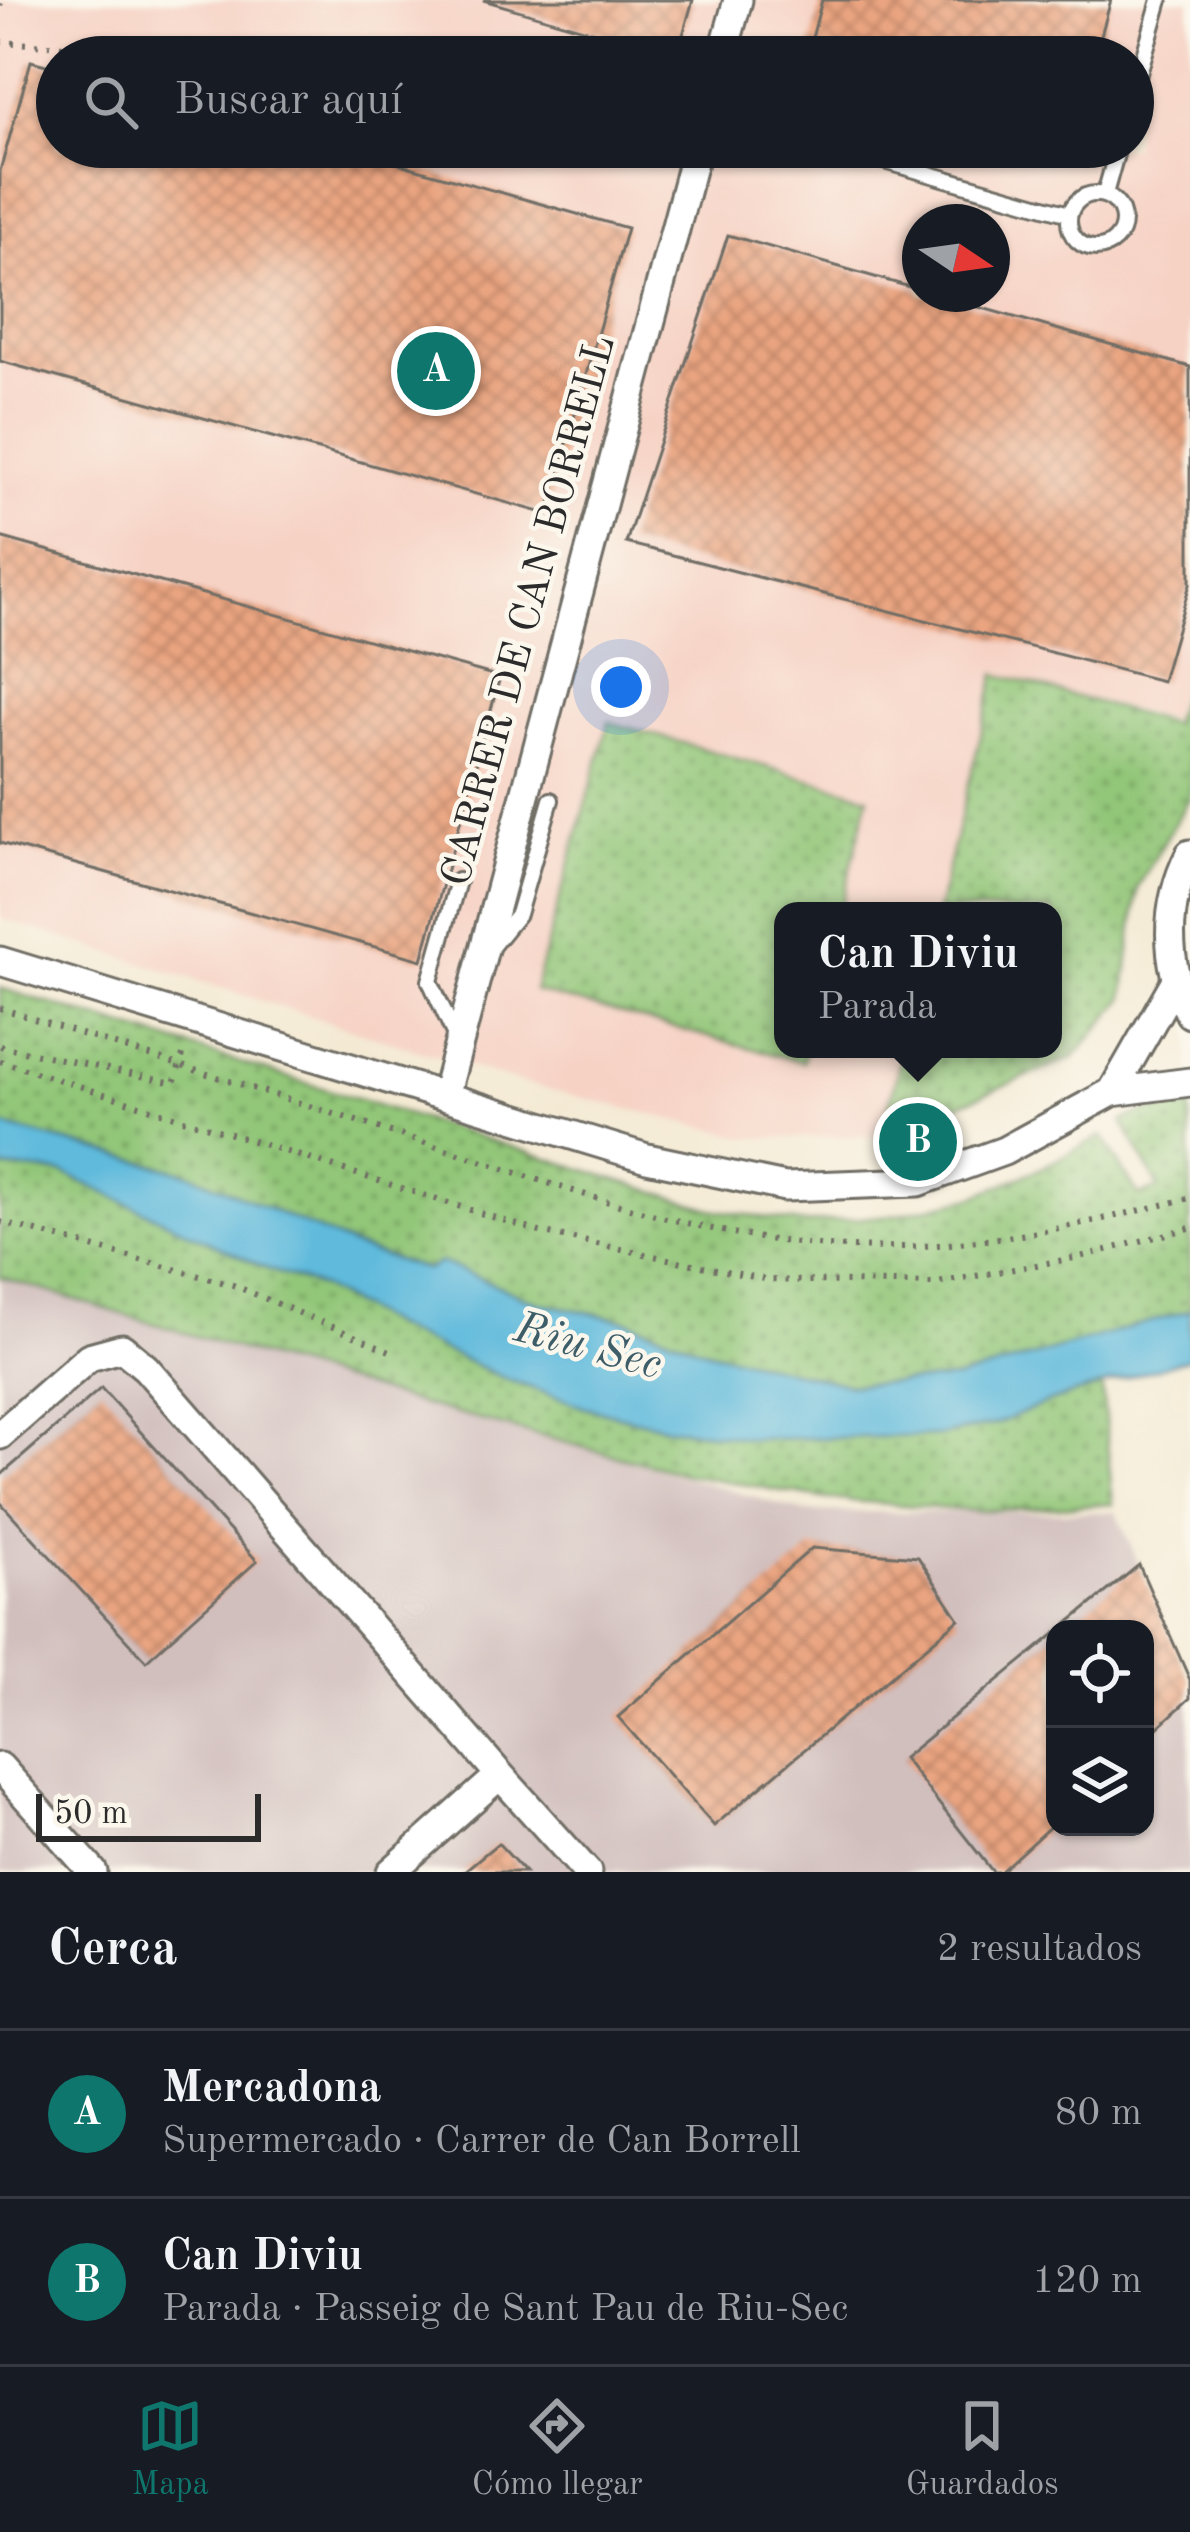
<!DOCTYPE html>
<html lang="es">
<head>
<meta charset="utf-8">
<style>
  body { margin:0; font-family:"Old Standard TT",serif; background:#242831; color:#f1f3f6 }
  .controls { position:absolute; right:36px; bottom:36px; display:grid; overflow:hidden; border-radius:24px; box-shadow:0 3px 9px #0004 }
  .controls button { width:108px; height:108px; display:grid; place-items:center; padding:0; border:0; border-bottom:3px solid #363941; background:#171b24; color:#f1f3f6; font:60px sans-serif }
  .compass { position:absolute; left:902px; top:204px; width:108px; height:108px; border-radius:50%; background:#171b24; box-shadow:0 3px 9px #0004; rotate:103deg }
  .scale { position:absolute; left:36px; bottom:30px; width:225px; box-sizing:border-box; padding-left:12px; border:6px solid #2b2b2b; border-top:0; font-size:33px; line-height:42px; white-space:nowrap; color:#2b2b2b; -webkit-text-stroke:9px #fbf7ec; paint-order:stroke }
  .you { position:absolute; left:621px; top:687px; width:42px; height:42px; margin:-30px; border:9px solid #fff; border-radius:50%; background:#1a73e8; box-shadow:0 0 0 18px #1a73e833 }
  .badge { display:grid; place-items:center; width:78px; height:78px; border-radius:50%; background:#0f766e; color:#fff; font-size:39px; font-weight:700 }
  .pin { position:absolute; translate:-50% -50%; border:6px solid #fff; box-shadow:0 3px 12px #0006 }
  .popup { position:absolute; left:774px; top:902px; width:288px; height:156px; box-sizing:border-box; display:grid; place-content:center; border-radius:24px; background:#171b24; filter:drop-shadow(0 3px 9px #0005); font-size:39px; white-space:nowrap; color:#9ea1a6 }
  .popup b { font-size:45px; color:#f1f3f6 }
  .popup::after { content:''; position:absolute; left:50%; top:100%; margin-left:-24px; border:24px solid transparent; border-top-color:#171b24 }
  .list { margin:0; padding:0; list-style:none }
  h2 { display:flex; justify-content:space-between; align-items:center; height:156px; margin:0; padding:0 48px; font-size:51px }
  h2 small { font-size:39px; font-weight:400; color:#9ea1a6 }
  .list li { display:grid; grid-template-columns:78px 1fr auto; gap:36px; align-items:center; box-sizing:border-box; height:168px; padding:0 48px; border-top:3px solid #363941 }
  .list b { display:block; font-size:45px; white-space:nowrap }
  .list p { margin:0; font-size:39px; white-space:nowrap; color:#9ea1a6 }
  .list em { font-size:39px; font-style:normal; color:#9ea1a6 }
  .icon { flex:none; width:66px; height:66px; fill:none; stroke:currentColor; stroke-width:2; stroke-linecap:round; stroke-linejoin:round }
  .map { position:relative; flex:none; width:1190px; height:1872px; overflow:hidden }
  .search { position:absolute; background:#171b24; box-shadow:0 3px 9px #0004; left:36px; right:36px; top:36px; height:132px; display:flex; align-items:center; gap:30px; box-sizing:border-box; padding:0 42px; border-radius:66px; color:#9ea1a6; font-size:45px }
  .sheet { height:492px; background:#171b24 }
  nav { display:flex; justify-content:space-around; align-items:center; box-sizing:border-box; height:168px; border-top:3px solid #363941; background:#171b24; font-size:33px; color:#9ea1a6 }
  nav a { display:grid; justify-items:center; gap:6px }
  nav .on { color:#0f766e }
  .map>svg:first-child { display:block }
  .built { fill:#f6d2c4; fill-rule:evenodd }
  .industrial { fill:#d1bfbe; fill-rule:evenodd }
  .grass { fill:url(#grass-dots); stroke:#5e7852; stroke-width:3 }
  .water { fill:#5ebadc; stroke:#447284; stroke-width:3 }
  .building { fill:url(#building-cross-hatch) }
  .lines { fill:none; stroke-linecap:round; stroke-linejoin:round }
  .lane-casing { stroke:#716e66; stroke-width:20 }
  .street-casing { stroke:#716e66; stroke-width:33 }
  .path { stroke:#716e66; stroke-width:6; stroke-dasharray:3 9; stroke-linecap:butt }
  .lane { stroke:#fff; stroke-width:14 }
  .street { stroke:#fff; stroke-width:27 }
  .labels { text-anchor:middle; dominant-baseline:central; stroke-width:9; stroke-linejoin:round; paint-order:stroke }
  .street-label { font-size:42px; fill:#2b2b2b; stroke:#fbf7ec }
  .water-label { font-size:45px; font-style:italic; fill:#3d5d69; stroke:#fbf7ec }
</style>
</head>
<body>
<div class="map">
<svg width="1190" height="1872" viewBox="0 0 1190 1872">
  <defs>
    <pattern id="grass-dots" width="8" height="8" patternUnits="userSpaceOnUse" patternTransform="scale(3)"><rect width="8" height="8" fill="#92c678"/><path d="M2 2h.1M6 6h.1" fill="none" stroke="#77a163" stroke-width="1.8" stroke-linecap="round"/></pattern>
    <pattern id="building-cross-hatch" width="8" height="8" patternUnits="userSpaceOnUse" patternTransform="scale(3)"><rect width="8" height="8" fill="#eaa480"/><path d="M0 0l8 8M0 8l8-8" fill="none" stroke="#be8669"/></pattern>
  </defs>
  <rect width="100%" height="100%" fill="#fbf7ec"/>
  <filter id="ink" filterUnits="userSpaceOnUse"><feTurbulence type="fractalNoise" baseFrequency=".00833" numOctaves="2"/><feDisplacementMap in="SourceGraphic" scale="24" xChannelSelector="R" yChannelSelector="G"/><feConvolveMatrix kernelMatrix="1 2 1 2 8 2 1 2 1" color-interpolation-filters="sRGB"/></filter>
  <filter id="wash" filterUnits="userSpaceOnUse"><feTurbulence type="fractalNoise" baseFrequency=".004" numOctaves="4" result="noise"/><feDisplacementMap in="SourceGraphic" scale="48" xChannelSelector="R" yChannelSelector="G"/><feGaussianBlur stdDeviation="2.7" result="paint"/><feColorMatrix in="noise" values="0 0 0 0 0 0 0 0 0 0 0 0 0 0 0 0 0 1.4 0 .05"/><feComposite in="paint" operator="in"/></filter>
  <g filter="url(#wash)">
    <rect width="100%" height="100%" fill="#f4ead4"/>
    <path class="built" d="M0,0H1190V654L1170,719L996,675L937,911H783V1049H903L881,1136L749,1138L518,1082L0,918ZM57,57H1133V147H57ZM920,222H992V294H920Z"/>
    <path class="industrial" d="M0,1277L805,1512H1116L1190,1680V1872H0ZM1055,1629H1145V1827H1055Z"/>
    <path class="grass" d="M1190,664V797L1138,887L1124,999L1075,1057L881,1136L903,1049H1053V911H937L996,674L1172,724Z
      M609,722L869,796L840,911H783V1049H806L803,1062L534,991Z
      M0,988L711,1209L805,1224L900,1214L973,1197L1039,1169L1102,1136L1139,1196L1159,1188L1122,1121L1149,1110L1190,1102V1310L957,1380L850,1385L709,1351L625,1320L537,1302L440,1263L428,1270L356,1247L191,1174L0,1125Z
      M0,1168L63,1173L270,1270L318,1286L397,1329L506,1379L585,1407L667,1427L1051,1401L1102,1386L1113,1504L975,1511L828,1499L686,1474L423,1405L0,1277Z"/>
    <path class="water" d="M0,1125L191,1174L356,1247L427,1270L440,1262L537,1302L625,1320L709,1351L850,1385L957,1379L1190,1310V1358L1052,1401L996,1424L938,1436L752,1439L667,1427L585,1407L506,1379L397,1329L318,1286L270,1270L63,1173L0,1168Z"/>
    <g id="blocks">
      <path class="building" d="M483,0H693L677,56Z
        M822,0H1111L1095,57H807Z
        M31,61L57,68V147H339L627,228L547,514L0,361V171Z
        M728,235L920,290V294H933L1190,367V584L1162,681L626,543Z
        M0,537L500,677L422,960L0,843Z
        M101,1388L257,1561L146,1661L0,1502V1476Z
        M812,1548L918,1557L959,1619L714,1826L618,1717Z
        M1139,1565L1190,1680V1698L1145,1739V1629H1061Z
        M1055,1634V1822L1000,1872H993L903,1758Z
        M498,1843L525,1872H463Z"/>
    </g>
  </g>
  <g filter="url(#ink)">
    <use href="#blocks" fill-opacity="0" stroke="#716e66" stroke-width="3"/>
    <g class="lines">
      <g class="lane-casing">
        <path id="lane" d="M1133,94L1160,0
          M835,147L1069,214
          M1069 221a27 27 0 1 1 54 0a27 27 0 1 1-54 0Z
          M1105,194L1118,147
          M492,946L518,914L551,800
          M457,1040L430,981L458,881"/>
      </g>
      <g class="street-casing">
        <path id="street" d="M722,57L738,0
          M1190,854C1164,905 1164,963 1190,1014
          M0,961L647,1158L785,1187L918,1182L1004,1151L1112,1092L1190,1082
          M1112,1092L1176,980
          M445,1096L697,147
          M0,1435L89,1357L122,1348L146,1368L500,1775L391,1872
          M0,1767L93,1872
          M500,1775L587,1872"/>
      </g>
      <path class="path" d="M0,6L2,0
        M0,42L110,49
        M0,1008C144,1055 290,1099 434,1146C564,1187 694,1237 830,1246C952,1254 1073,1228 1190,1198
        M0,1046L174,1083L183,1055
        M0,1061L540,1232L768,1280L932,1284L1080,1257L1190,1228
        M0,1222L233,1285L397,1354"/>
      <use href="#lane" class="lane"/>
      <use href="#street" class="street"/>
    </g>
  </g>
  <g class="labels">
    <g class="street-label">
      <text transform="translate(530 611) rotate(-75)">CARRER DE CAN BORRELL</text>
    </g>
    <g class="water-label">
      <text transform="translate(588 1348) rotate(15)">Riu Sec</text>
    </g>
  </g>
</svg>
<div class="controls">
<button><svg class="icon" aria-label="locate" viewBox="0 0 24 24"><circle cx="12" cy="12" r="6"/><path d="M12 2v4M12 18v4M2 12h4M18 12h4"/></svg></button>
<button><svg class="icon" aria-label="layers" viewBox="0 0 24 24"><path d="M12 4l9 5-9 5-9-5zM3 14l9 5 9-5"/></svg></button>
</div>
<svg class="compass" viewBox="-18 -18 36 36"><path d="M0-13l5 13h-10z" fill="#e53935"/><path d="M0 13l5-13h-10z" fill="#9ea1a6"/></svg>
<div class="scale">50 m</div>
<div class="you"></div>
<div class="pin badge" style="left:436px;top:371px">A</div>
<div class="pin badge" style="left:918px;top:1142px">B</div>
<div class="popup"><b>Can Diviu</b>Parada</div>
<div class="search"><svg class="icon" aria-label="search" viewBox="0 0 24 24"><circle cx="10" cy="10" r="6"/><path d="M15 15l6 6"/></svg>Buscar aquí</div>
</div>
<section class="sheet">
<h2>Cerca<small>2 resultados</small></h2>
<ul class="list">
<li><span class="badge">A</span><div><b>Mercadona</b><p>Supermercado · Carrer de Can Borrell</p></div><em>80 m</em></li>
<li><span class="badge">B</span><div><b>Can Diviu</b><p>Parada · Passeig de Sant Pau de Riu-Sec</p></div><em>120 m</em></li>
</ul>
</section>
<nav>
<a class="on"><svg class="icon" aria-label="map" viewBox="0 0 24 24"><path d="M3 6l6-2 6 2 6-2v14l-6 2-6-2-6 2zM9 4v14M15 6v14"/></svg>Mapa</a>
<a><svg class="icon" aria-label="directions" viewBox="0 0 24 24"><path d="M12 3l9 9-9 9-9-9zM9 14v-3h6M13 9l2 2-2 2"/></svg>Cómo llegar</a>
<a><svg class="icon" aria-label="saved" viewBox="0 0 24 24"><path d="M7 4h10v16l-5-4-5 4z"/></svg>Guardados</a>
</nav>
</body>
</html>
